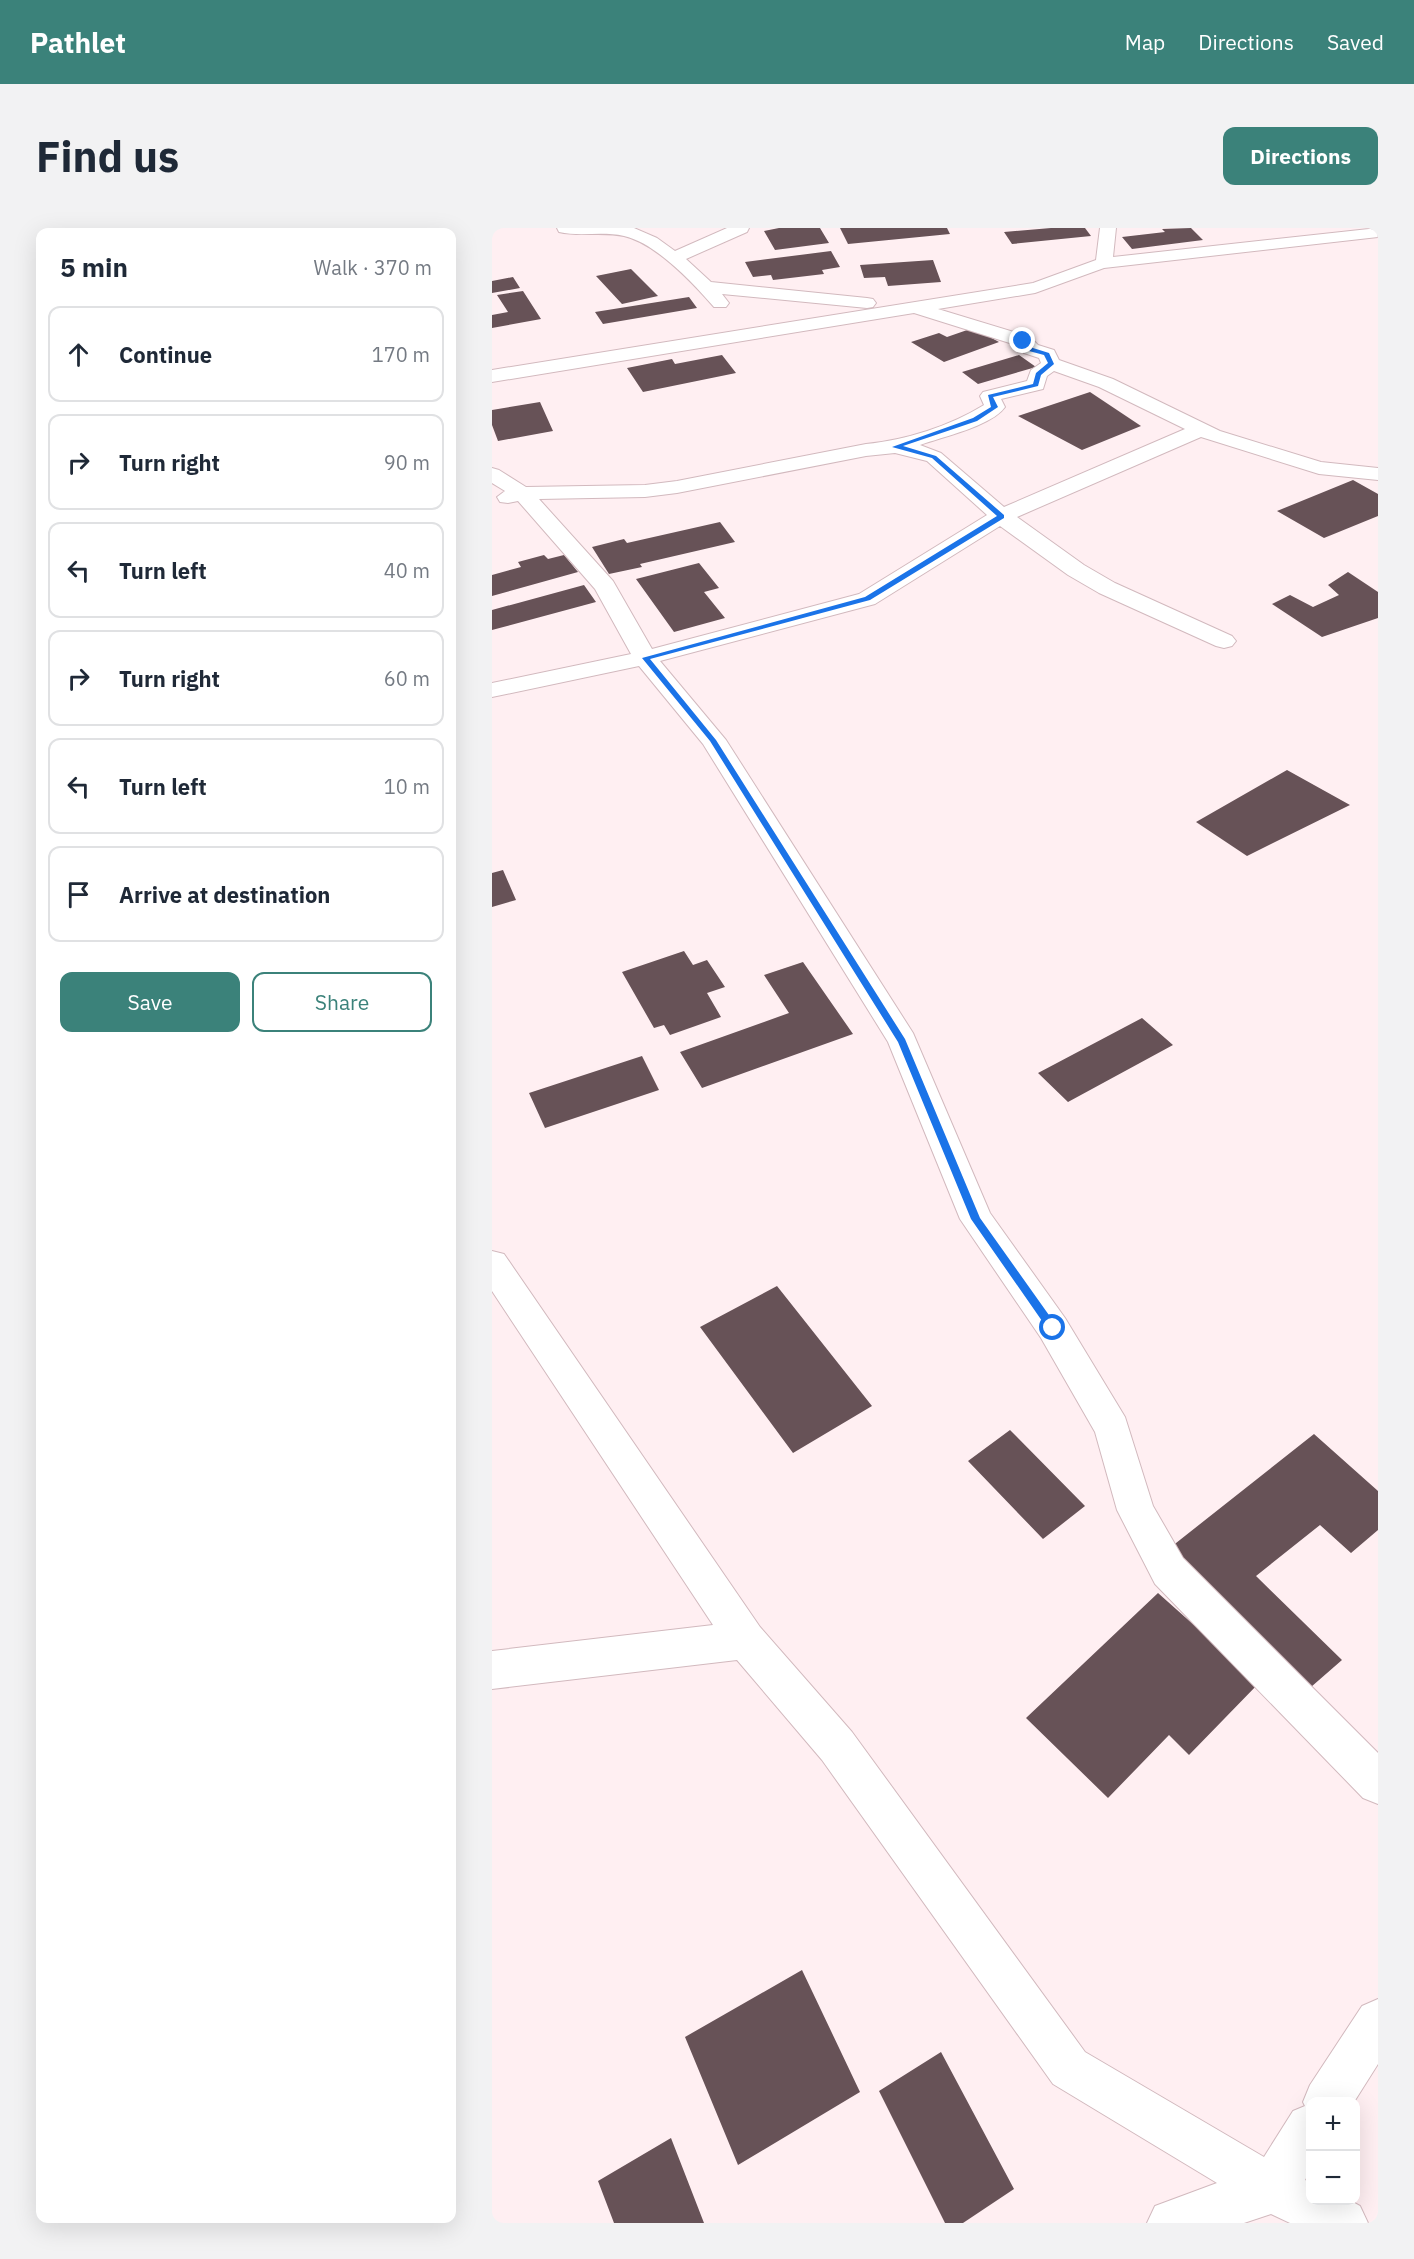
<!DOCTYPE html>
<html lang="en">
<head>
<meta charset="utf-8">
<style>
  body { margin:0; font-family:"IBM Plex Sans",sans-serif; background:#f2f2f3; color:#1f2937 }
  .controls { position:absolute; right:18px; bottom:18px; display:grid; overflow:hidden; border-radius:12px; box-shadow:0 6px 24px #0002 }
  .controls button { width:54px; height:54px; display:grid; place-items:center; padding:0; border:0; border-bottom:2px solid #e0e1e3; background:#fff; color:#1f2937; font:30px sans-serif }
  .stop { position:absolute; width:18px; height:18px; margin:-14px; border:4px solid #1a73e8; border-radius:50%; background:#fff }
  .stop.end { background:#1a73e8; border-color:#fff; box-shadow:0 2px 6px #0008 }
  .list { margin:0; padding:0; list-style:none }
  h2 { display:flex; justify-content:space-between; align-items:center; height:78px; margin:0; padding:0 24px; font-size:26px }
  h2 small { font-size:20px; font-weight:400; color:#747a83 }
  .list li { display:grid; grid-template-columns:39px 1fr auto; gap:18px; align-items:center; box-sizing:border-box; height:96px; margin:0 12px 12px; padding:0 12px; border:2px solid #e0e1e3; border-radius:12px }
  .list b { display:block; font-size:22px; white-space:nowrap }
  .list em { font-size:20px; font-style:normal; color:#747a83 }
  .actions { display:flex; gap:12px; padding:18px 24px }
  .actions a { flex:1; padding:14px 0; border:2px solid #3b827a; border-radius:12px; text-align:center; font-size:21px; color:#3b827a }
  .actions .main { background:#3b827a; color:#fff }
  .icon { flex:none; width:33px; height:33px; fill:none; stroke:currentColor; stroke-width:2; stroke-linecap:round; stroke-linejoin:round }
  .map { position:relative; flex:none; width:886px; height:1995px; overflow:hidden; border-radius:12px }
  header { display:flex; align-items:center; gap:36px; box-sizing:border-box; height:84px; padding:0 30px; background:#3b827a; color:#fff }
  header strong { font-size:28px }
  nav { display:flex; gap:33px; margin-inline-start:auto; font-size:21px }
  .intro { display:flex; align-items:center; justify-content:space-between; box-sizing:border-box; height:144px; padding:0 36px }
  h1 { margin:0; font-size:42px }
  .button { padding:15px 27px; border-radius:12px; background:#3b827a; color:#fff; font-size:21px; font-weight:700 }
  main { display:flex; gap:36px; padding:0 36px }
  aside { flex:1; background:#fff; border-radius:12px; box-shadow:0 6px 24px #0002 }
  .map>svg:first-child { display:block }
  .building { fill:#675257 }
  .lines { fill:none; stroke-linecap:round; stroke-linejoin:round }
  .street-casing { stroke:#d2b9be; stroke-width:2 }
  .street { fill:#fff; fill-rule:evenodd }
  .route { fill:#1a73e8 }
</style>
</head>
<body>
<header>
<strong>Pathlet</strong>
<nav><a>Map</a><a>Directions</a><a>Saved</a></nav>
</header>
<div class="intro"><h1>Find us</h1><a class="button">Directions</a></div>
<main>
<aside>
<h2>5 min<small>Walk · 370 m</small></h2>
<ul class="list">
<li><svg class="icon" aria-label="ahead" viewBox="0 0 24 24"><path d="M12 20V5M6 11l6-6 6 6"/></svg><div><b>Continue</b></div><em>170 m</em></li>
<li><svg class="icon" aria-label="right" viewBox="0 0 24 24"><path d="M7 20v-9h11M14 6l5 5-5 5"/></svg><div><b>Turn right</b></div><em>90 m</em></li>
<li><svg class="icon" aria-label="left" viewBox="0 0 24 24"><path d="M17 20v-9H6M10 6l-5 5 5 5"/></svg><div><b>Turn left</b></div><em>40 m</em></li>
<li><svg class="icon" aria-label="right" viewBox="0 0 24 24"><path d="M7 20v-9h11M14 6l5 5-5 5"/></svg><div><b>Turn right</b></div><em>60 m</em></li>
<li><svg class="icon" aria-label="left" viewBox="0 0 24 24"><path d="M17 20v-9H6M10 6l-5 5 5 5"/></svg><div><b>Turn left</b></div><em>10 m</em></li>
<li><svg class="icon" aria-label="arrive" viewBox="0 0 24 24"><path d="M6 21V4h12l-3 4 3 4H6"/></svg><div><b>Arrive at destination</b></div></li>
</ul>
<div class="actions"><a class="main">Save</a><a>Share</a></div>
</aside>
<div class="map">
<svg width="886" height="1995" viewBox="0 0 886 1995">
  <rect width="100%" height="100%" fill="#ffeff2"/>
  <path class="building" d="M287,0H328L337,15L283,22L272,3Z
    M348,0H455L458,6L356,16Z
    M559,0H593L599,8L520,16L512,4Z
    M699,0L711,12L640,21L630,9L673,4L670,1Z
    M339,23L348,39L330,42L332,46L281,52L279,47L261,49L253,34Z
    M441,32L449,54L396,58L393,49L372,50L368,37Z
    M139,41L166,68L130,76L104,48Z
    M21,49L28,60L0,65V53Z
    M31,63L49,91L0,100V87L16,84L5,67Z
    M197,69L205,80L111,96L103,84Z
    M481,100L507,114L452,134L419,114L447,105L455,109Z
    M230,127L244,145L151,164L135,140L180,131L183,136Z
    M527,127L544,139L486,156L470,144Z
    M598,164L649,198L590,222L526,188Z
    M48,174L61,203L6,213L0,197V182Z
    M861,252L886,266V288L832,310L785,283Z
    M228,294L243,314L148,336L150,339L117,346L100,319L132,311L135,315Z
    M52,327L56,331L72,327L86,344L0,368V347L29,339L26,334Z
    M207,335L227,360L212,364L233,390L182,404L144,351Z
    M856,344L886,364V390L830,409L780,376L798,367L821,379L847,367L836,357Z
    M92,357L104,374L0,402V382Z
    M795,542L858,577L755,628L704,594Z
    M11,642L24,672L0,679V645Z
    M192,723L201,737L215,732L233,759L215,765L229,789L178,807L172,797L162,800L130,744Z
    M311,734L361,806L210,860L188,824L297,785L272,747Z
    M650,790L681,817L576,874L546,845Z
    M150,828L167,862L53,900L37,865Z
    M285,1058L380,1178L301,1225L208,1099Z
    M518,1202L593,1278L551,1311L476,1233Z
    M822,1206L886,1263V1302L859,1325L828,1297L764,1348L850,1432L819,1459L679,1319Z
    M666,1365L767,1455L697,1527L677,1507L616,1570L534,1490Z
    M310,1742L368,1864L246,1937L193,1809Z
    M449,1824L522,1961L471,1995H453L387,1863Z
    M179,1910L212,1995H122L106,1953Z"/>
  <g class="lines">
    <g class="street-casing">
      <path id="street" d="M65,0H142L165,10L183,23L235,0H257L255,4L194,31L219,54L375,70L381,71L384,75L381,79L375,80L230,66L237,75L234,79H222C201,55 164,15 132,8C110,3 88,9 67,4Z
        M608,0H624L621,29L886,0V9L612,40L543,65L446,81L538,109L546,117L562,122L567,132L621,151L728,203L829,234L886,240V252L827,246L709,209L525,289L592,337L623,355L740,408L744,413L740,418L732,420L724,418L607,365L576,347L508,298L383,376L168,433L234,512L421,805L498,985L573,1090L633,1189L661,1278L691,1330L886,1525V1576L871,1570L663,1356L625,1282L603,1204L549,1110L468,991L396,814L211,516L147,438L0,469V455L139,426L103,361L26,273L16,275L8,274L5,269L13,263L0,255V240L7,242L34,259L153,257L185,253L374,216C414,212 458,198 492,177L488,168L491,164L535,153L539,142L549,135L547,130L532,125L524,117L422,85L0,154V142L541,55L604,32ZM562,143L607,159L693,201L512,279L449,225L428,217C450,209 500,198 513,179L509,171L551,161L555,148ZM403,225L435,233L495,287L367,366L160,421L121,353L47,271L153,269L185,265L374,228Z
        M0,1023L12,1026L268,1399L360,1504L593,1824L772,1929L801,1883L813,1878L811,1874L818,1857L870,1778L886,1771V1836L862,1874H818V1943L813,1952L818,1954V1972H857L868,1978L876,1995H798L779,1986L752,1995H655L663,1978L725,1955L561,1856L330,1532L245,1432L0,1461V1423L221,1397L0,1063Z"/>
    </g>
    <use href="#street" class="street"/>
  </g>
  <path class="route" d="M529,112H533L541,120L557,125L562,136L549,147L546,158L501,169L506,179L485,193L411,218L444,228L512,287V290L378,372L158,431L224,512L413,811L488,990L564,1097L566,1100L561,1104L557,1103L479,991L406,814L218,513L150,430L373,369L505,288L440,230L400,219L481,190L499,179L496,167L541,156L544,145L556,135L552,127L537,123Z"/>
</svg>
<div class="controls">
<button>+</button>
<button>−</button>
</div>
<div class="stop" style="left:561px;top:1100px"></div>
<div class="stop end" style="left:531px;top:113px"></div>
</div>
</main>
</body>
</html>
